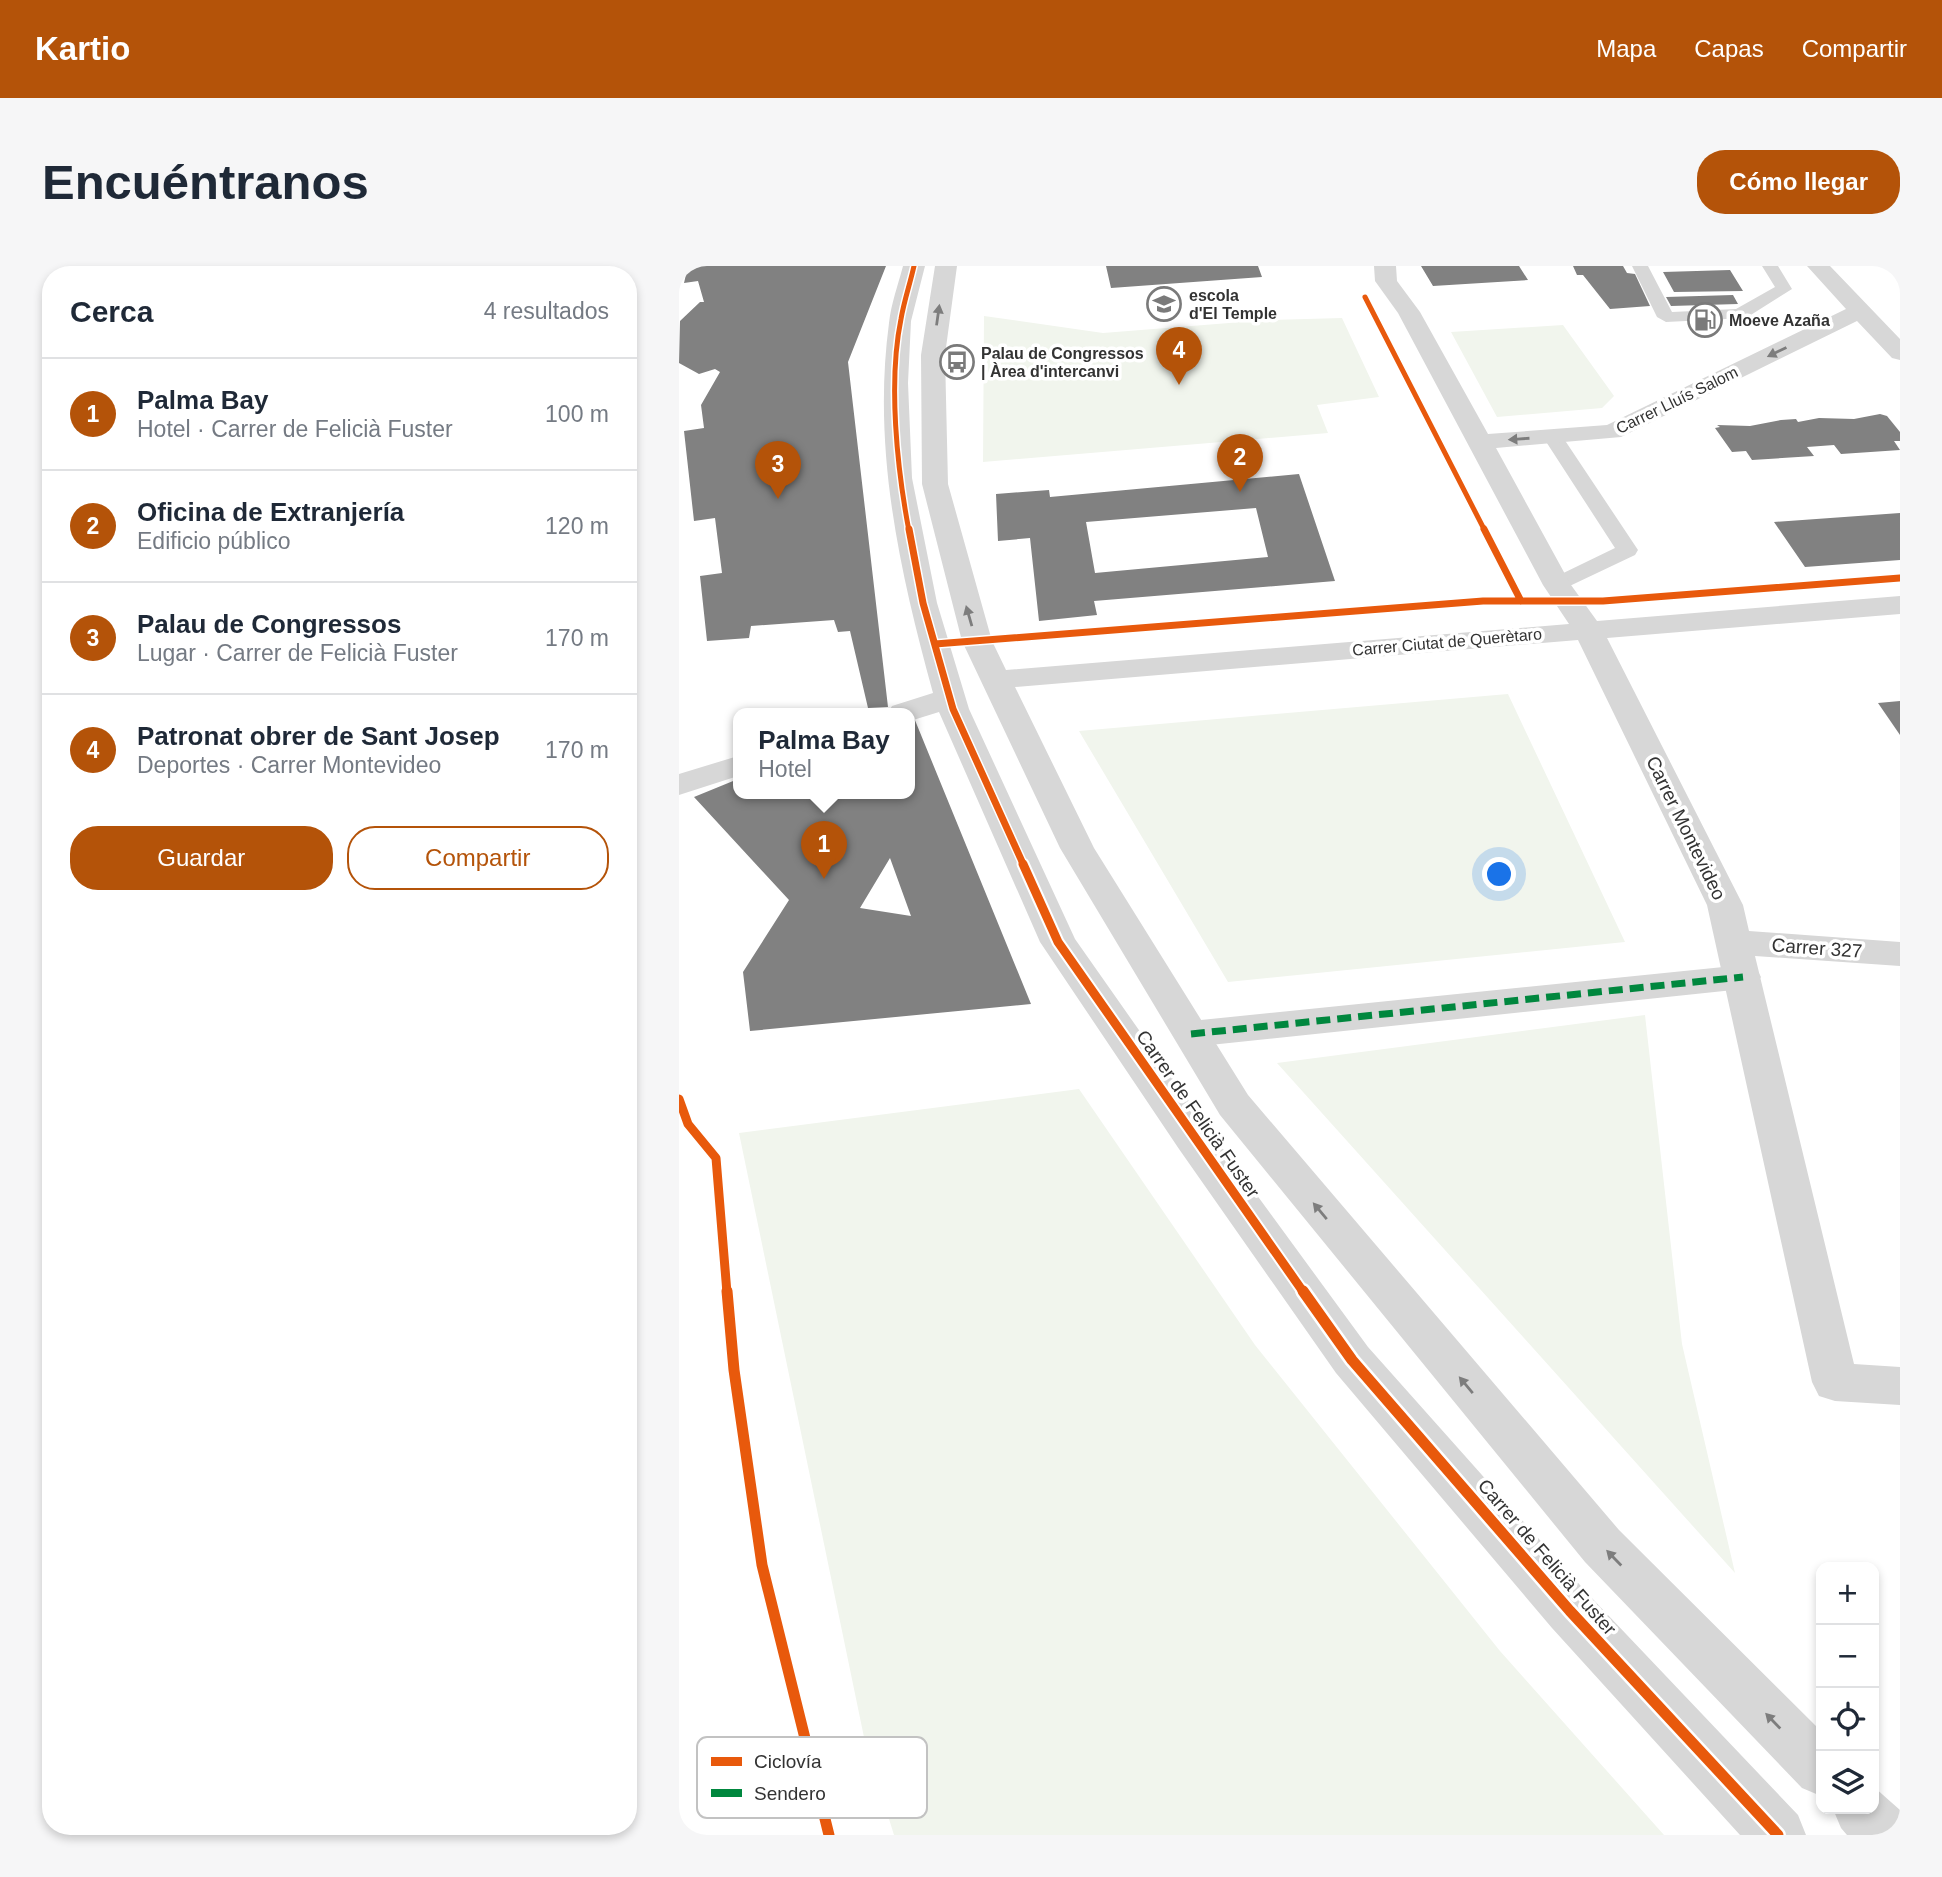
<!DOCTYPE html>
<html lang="es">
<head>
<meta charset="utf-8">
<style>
  body { margin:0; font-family:Helvetica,sans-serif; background:#f6f6f7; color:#1f2937 }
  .controls { position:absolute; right:21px; bottom:21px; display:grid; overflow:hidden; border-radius:14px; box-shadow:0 4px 10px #0003 }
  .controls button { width:63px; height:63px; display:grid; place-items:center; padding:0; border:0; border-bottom:2px solid #e0e1e3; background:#fff; color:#1f2937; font:35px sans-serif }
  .you { position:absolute; left:821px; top:609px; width:24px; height:24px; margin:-18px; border:5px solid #fff; border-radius:50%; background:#1a73e8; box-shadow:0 0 0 10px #1a73e833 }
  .badge { display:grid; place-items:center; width:46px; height:46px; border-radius:50%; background:#b45309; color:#fff; font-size:23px; font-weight:700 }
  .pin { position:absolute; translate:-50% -58px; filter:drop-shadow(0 2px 4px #0008) }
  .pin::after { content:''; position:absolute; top:37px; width:24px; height:21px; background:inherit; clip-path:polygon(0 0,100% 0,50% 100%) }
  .popup { position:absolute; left:54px; top:442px; width:182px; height:91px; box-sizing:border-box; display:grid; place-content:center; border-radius:14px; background:#fff; filter:drop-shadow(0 2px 5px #0005); font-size:23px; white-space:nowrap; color:#747a83 }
  .popup b { font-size:26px; color:#1f2937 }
  .popup::after { content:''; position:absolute; left:50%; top:100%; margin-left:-14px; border:14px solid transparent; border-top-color:#fff }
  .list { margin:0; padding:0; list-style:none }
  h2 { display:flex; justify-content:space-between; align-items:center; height:91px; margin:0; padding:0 28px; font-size:30px }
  h2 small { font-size:23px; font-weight:400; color:#747a83 }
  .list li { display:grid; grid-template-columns:46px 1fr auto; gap:21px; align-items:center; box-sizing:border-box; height:112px; padding:0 28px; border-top:2px solid #e0e1e3 }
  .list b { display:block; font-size:26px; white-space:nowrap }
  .list p { margin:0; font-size:23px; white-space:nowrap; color:#747a83 }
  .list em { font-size:23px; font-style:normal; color:#747a83 }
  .actions { display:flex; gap:14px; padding:21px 28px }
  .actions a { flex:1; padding:16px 0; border:2px solid #b45309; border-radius:28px; text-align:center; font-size:24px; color:#b45309 }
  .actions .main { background:#b45309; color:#fff }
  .icon { flex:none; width:38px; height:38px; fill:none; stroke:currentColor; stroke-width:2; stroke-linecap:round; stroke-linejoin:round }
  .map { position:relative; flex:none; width:1221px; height:1569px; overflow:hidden; border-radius:28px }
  header { display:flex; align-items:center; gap:42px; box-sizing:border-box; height:98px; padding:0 35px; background:#b45309; color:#fff }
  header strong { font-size:33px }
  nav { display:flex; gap:38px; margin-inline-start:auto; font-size:24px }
  .intro { display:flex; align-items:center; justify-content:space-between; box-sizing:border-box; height:168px; padding:0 42px }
  h1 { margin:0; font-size:49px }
  .button { padding:18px 32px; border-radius:28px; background:#b45309; color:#fff; font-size:24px; font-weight:700 }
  main { display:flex; gap:42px; padding:0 42px }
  aside { flex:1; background:#fff; border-radius:28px; box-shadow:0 4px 10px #0003 }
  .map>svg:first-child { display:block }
  .green { fill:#f1f5ed }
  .building { fill:#818181; fill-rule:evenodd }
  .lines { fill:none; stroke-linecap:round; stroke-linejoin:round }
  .service { fill:#d7d7d7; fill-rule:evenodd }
  .pedestrian { fill:#d7d7d7; fill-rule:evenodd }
  .minor { fill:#d7d7d7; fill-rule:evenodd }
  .quiet { stroke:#00873e; stroke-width:7; stroke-dasharray:14 7; stroke-linecap:butt }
  .cycleway-far3-casing { stroke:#fff; stroke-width:8 }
  .cycleway-far2-casing { stroke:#fff; stroke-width:10 }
  .cycleway-far1-casing { stroke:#fff; stroke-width:13 }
  .cycleway-casing { stroke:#fff; stroke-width:16 }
  .cycleway-far3 { stroke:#e8590c; stroke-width:5 }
  .cycleway-far2 { stroke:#e8590c; stroke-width:7 }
  .cycleway-far1 { stroke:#e8590c; stroke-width:9 }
  .cycleway { stroke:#e8590c; stroke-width:11 }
  .oneway { fill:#7d7d7d }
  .labels { text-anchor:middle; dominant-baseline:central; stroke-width:7; stroke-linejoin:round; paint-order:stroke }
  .far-poi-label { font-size:16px; font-weight:bold; fill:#333; stroke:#fff; text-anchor:start }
  .far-street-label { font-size:16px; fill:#333; stroke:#fff }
  .street-label { font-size:19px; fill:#333; stroke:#fff }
  .key { fill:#fff; stroke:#c2c2c2; stroke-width:2 }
  .key-label { font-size:19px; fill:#333 }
</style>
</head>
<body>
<header>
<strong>Kartio</strong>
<nav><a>Mapa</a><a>Capas</a><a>Compartir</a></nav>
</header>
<div class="intro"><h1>Encuéntranos</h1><a class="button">Cómo llegar</a></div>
<main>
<aside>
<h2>Cerca<small>4 resultados</small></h2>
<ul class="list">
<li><span class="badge">1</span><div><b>Palma Bay</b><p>Hotel · Carrer de Felicià Fuster</p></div><em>100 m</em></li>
<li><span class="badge">2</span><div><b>Oficina de Extranjería</b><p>Edificio público</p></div><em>120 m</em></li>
<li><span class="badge">3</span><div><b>Palau de Congressos</b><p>Lugar · Carrer de Felicià Fuster</p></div><em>170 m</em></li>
<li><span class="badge">4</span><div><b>Patronat obrer de Sant Josep</b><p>Deportes · Carrer Montevideo</p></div><em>170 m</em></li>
</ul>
<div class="actions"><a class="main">Guardar</a><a>Compartir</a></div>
</aside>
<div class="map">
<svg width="1221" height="1569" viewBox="0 0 1221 1569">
  <rect width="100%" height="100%" fill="#fff"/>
  <path class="green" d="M305,50L424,67L588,54L663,52L700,131L638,139L649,167L304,196Z
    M884,59L935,130L923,142L818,151L772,66Z
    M829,428L946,676L549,716L400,465Z
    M966,749L1003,1078L1056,1307L598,797Z
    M400,823L576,1079L821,1385L985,1569H215L186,1476L60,867Z"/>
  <path class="building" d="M9,0H207L169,96L209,441L189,442L171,365L159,366L155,354L72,360L70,372L28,375L21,310L43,307L36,252L15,255L5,165L25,162L22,139L41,106L36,103L20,108L0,97L1,55L21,36H25L19,15L5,17Z
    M427,0H579L583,11L432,22Z
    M742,0H840L849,14L754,20Z
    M894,0H944L948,7L956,8L971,40L931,43L904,9H898Z
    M1051,4L1064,25L995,26L984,6Z
    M1054,29L1059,38L992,40L987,31Z
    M1201,148L1208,150L1221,166V175H1215L1221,184L1162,188L1155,179L1128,181L1135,190L1073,194L1067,185L1053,186L1036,162L1041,161L1038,159L1071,160L1102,154L1117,153L1119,156L1140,152L1175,153Z
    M620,208L656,315L415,335L418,349L360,355L351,272L319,275L317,228L370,224L371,231ZM577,242L589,291L416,307L407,256Z
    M1221,247V294L1126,301L1095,256Z
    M1221,435V469L1199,437Z
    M231,442L352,738L71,765L64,706L110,634L15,531L59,513V527H231ZM211,592L232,650L181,642Z"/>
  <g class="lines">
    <path class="service" d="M953,0H969L993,46L1057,43L1096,21L1083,0H1099L1113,23L1067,52L987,56L978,51Z
      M874,165L881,167L959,284L956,289L878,326L870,324L867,319L870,314L936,282L864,171Z"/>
    <path class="pedestrian" d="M1064,699L1077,702L1082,711L1077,720L1064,723L512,781L499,777L493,768L499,759L512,755Z"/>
    <path class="minor" d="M224,0H246L232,55L229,117L233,212L258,337L290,443L396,673L528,861L689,1081L909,1328L1119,1549L1127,1569H1061L873,1362L657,1107L500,883L361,676L260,446L231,455V447H209L213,440L254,427C221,306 193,184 210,57C212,38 219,19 224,0Z
      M256,0H278L266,89L269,218L313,375L327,404L890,358L864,319L719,47L696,15L695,0H717L718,15L741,46L809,168L928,159L1167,43L1128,0H1151L1221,73V94L1213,92L1178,55L942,171L817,182L892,319L918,355L1221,330V348L928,372L1064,639L1070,665L1221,676V700L1076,690L1175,1098L1221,1101V1139L1156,1135L1140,1130L1133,1116L1028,639L899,374L336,421L415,582L569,829L940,1264L1142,1465V1530L1123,1522L906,1296L541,849L381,582L283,375L243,218L242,89Z
      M59,490V510L0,529V508Z
      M1195,1521L1221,1544V1569H1168L1162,1562L1154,1543H1195Z"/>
    <path class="quiet" d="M512,768L1064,711"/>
    <g class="cycleway-far3-casing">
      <path id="cycleway-far3" d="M686,31L806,265
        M230,265C218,202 209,116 222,53C225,35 231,18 235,0"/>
    </g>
    <g class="cycleway-far2-casing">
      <path id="cycleway-far2" d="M230,263L244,337L274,443L345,600
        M805,263L842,335
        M256,378L804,335H924L1221,312"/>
    </g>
    <g class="cycleway-far1-casing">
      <path id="cycleway-far1" d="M344,598L379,676L625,1027
        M0,833L9,858L37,892L48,1027"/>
    </g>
    <g class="cycleway-casing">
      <path id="cycleway" d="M48,1025L55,1104L83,1299L150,1569
        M624,1025L673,1094L891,1345L1099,1569"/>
    </g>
    <use href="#cycleway-far3" class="cycleway-far3"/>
    <use href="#cycleway-far2" class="cycleway-far2"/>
    <use href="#cycleway-far1" class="cycleway-far1"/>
    <use href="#cycleway" class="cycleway"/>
  </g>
  <defs><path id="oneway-solid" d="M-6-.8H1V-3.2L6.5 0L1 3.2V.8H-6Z" transform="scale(1.75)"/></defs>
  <g class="oneway">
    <use href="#oneway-solid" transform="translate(259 49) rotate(-82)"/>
    <use href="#oneway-solid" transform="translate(1098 86) rotate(154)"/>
    <use href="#oneway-solid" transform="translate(840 173) rotate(176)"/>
    <use href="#oneway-solid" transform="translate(290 350) rotate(-106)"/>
    <use href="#oneway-solid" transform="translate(641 945) rotate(-130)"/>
    <use href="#oneway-solid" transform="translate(787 1119) rotate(-130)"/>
    <use href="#oneway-solid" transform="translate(935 1292) rotate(-134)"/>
    <use href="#oneway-solid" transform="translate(1094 1455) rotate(-134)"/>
  </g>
  <defs>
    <g id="school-ring" transform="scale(1.75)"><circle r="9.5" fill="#fff" stroke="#7a7a7a" stroke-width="1.5"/><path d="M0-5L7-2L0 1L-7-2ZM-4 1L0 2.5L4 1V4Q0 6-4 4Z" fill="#7a7a7a"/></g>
    <g id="fuel-ring" transform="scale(1.75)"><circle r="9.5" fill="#fff" stroke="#7a7a7a" stroke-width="1.5"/><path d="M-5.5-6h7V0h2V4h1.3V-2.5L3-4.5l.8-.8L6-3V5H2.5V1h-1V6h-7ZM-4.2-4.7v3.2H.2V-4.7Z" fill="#7a7a7a"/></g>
    <g id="bus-ring" transform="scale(1.75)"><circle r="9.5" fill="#fff" stroke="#7a7a7a" stroke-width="1.5"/><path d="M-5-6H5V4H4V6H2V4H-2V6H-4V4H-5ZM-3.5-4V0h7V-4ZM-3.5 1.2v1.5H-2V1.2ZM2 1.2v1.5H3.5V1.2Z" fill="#7a7a7a"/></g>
  </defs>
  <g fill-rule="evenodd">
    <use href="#school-ring" x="485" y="38"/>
    <use href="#fuel-ring" x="1026" y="54"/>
    <use href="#bus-ring" x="278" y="96"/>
  </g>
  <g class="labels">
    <g class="far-poi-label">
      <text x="510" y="29">escola<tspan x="510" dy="18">d'El Temple</tspan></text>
      <text x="1050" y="54">Moeve Azaña</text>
      <text x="302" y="87">Palau de Congressos<tspan x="302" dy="18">| Àrea d'intercanvi</tspan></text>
    </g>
    <g class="far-street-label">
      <text transform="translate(998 134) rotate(-26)">Carrer Lluís Salom</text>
      <text transform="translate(768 376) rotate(-5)">Carrer Ciutat de Querètaro</text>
    </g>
    <g class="street-label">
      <text transform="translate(1007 562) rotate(64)">Carrer Montevideo</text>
      <text transform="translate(1138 682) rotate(4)">Carrer 327</text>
      <text transform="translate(519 848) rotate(55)">Carrer de Felicià Fuster</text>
      <text transform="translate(868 1291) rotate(49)">Carrer de Felicià Fuster</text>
    </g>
  </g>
  <rect x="18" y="1471" width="230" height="81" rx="10" class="key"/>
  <rect x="32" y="1491" width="31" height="9" fill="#e8590c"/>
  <rect x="32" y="1523" width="31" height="8" fill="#00873e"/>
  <g class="key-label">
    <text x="75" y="1502">Ciclovía</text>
    <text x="75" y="1534">Sendero</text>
  </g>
</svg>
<div class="controls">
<button>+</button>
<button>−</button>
<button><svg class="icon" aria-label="locate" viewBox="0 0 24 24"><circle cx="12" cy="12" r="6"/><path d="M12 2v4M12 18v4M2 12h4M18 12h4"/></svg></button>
<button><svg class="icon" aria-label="layers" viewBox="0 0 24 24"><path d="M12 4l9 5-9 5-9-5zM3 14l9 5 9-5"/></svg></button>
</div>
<div class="you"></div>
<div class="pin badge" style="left:145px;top:613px">1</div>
<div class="popup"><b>Palma Bay</b>Hotel</div>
<div class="pin badge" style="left:561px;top:226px">2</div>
<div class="pin badge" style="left:99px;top:233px">3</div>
<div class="pin badge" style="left:500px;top:119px">4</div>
</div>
</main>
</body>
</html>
